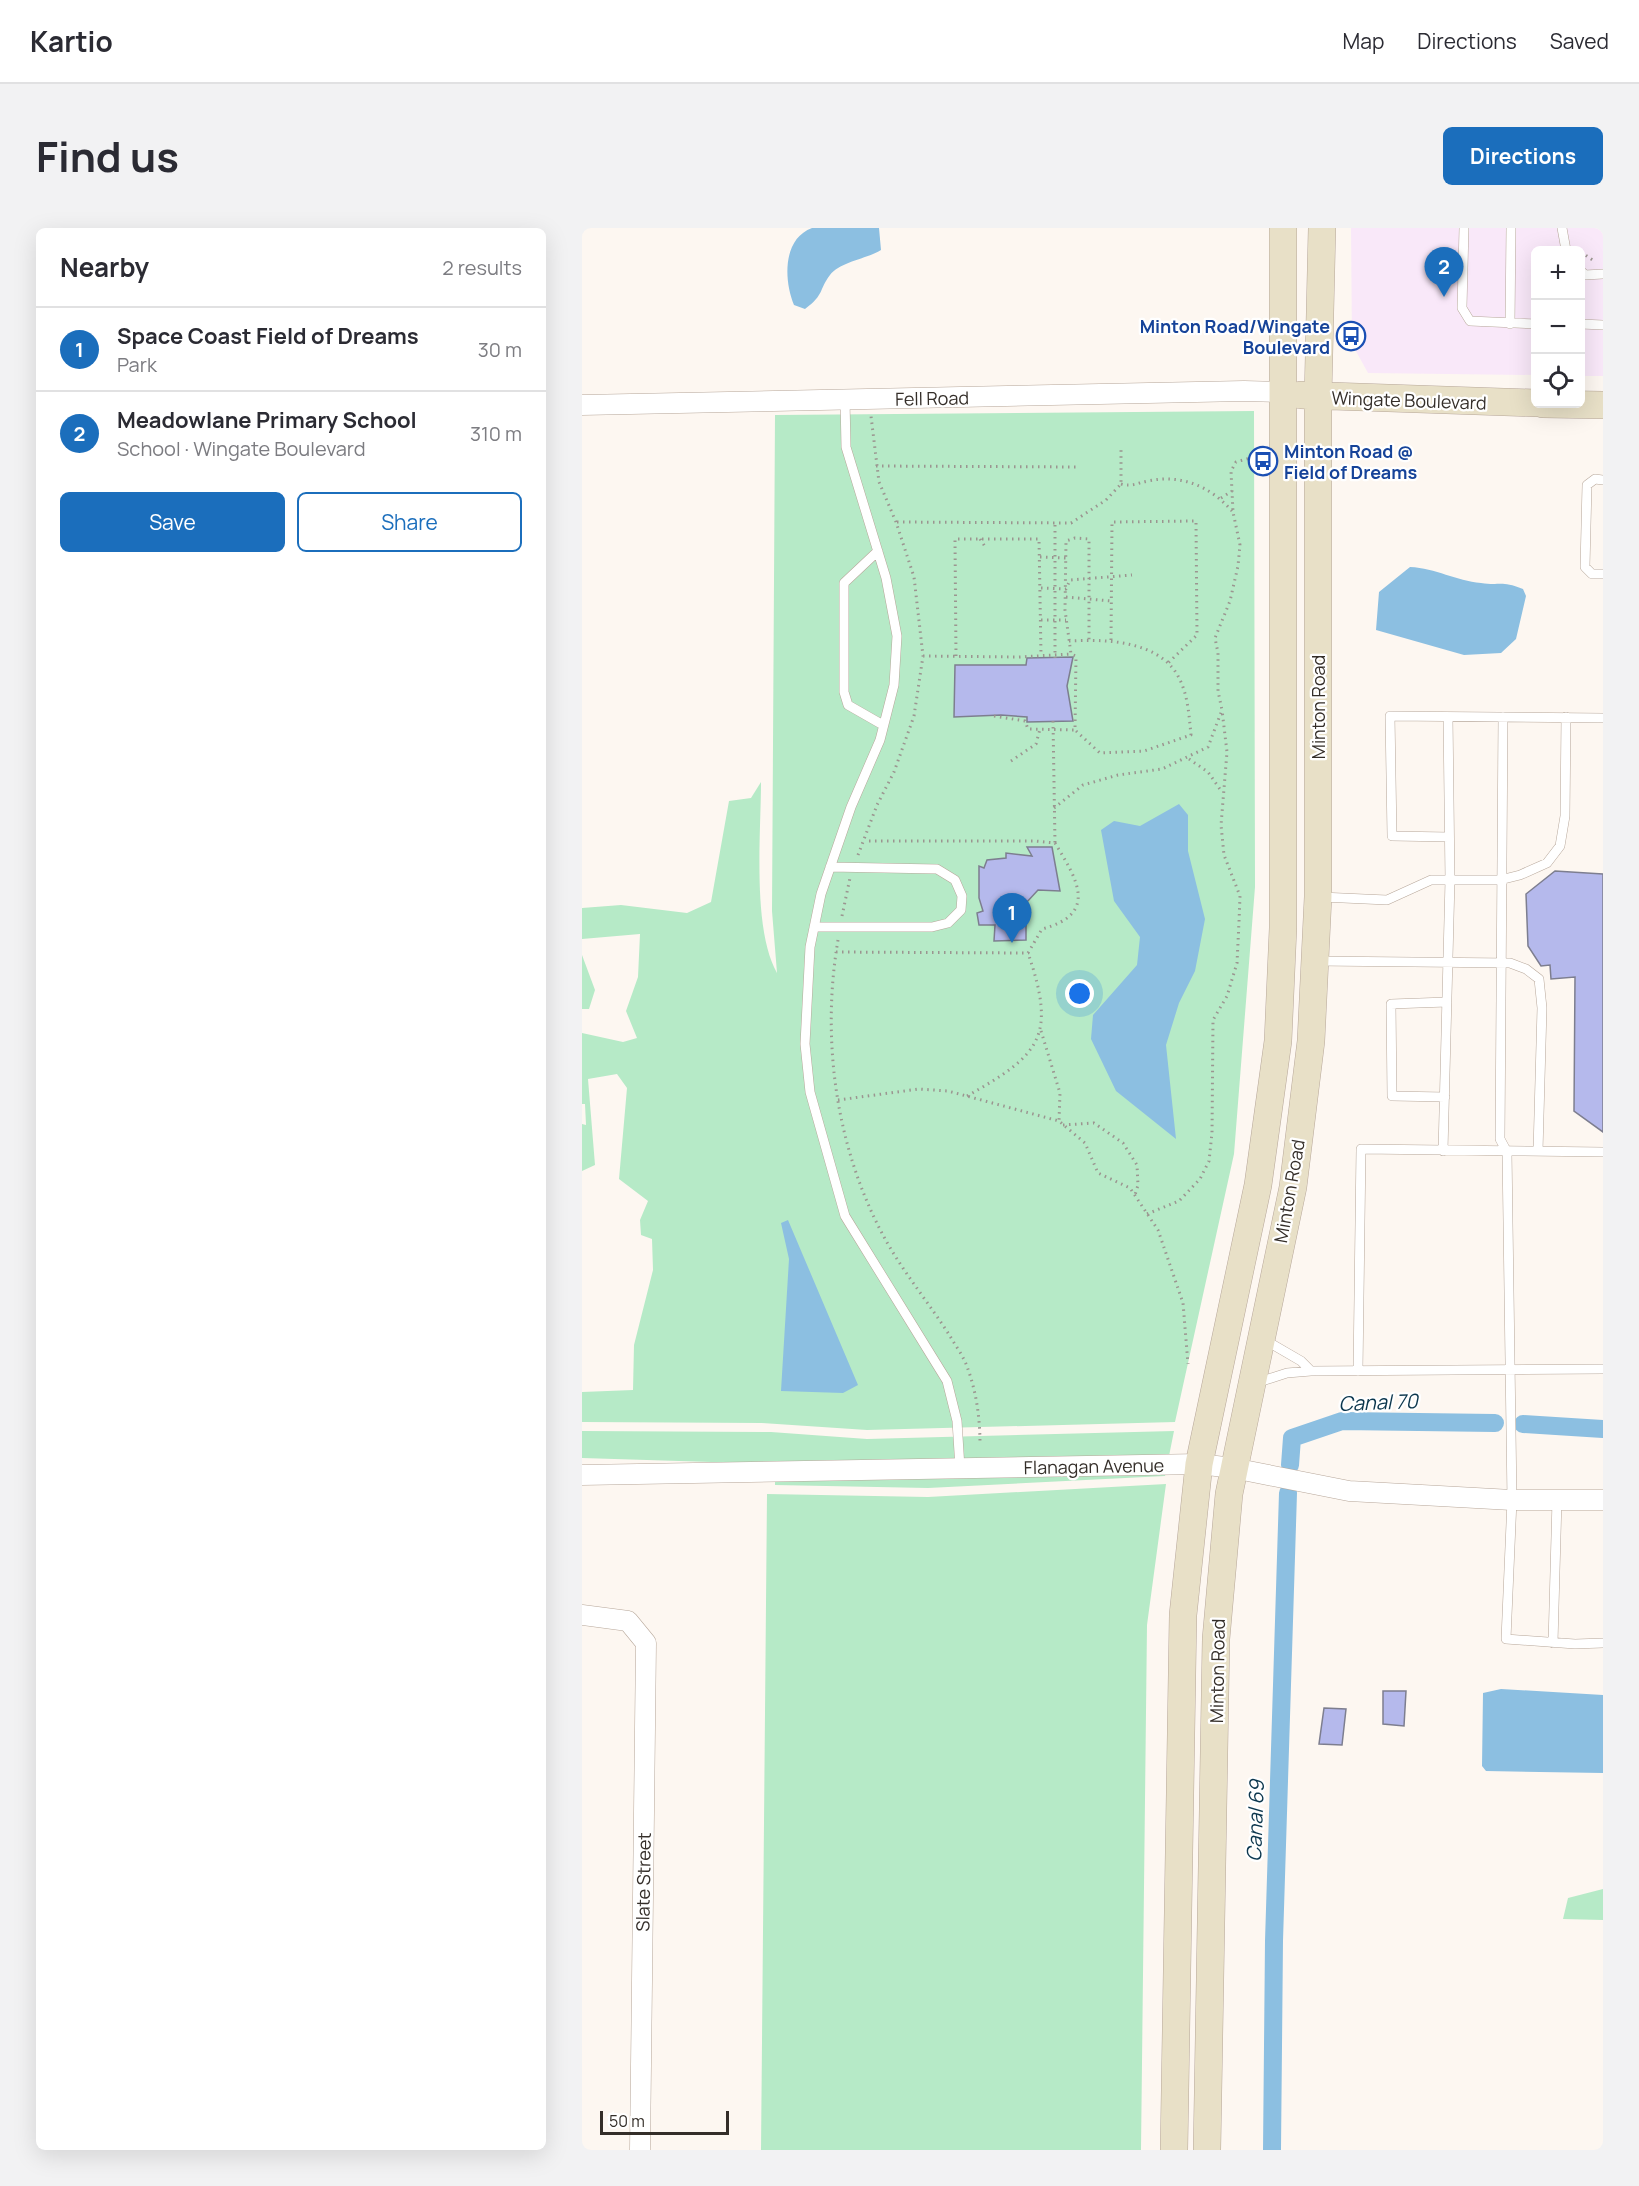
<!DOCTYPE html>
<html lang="en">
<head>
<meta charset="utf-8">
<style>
  body { margin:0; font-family:Manrope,sans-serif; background:#f2f2f3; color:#2b2b33 }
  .controls { position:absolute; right:18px; top:18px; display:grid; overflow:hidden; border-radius:9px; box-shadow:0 6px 24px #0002 }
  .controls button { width:54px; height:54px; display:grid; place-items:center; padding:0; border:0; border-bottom:2px solid #e1e1e2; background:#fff; color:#2b2b33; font:30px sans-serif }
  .scale { position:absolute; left:18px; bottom:15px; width:129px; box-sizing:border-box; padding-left:6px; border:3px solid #342e29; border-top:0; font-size:16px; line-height:21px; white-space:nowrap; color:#342e29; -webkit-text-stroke:4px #fff; paint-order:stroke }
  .you { position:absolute; left:498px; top:766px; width:21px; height:21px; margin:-15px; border:4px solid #fff; border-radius:50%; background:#1a73e8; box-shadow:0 0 0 9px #1a73e833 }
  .badge { display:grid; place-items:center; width:39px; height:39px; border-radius:50%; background:#1b6ebc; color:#fff; font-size:20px; font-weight:700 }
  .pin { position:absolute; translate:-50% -50px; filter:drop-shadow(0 2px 3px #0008) }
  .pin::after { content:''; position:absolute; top:32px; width:21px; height:18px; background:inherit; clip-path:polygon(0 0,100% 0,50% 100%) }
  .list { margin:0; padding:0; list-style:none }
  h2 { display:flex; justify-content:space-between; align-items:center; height:78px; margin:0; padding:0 24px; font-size:26px }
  h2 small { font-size:20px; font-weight:400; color:#7c7c81 }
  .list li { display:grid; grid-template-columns:39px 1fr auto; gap:18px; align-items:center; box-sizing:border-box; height:84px; padding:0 24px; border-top:2px solid #e1e1e2 }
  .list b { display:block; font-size:22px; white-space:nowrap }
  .list p { margin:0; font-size:20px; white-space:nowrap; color:#7c7c81 }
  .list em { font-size:20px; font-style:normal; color:#7c7c81 }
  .actions { display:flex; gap:12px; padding:18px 24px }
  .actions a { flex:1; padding:14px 0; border:2px solid #1b6ebc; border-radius:9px; text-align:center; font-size:21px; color:#1b6ebc }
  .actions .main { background:#1b6ebc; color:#fff }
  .icon { flex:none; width:33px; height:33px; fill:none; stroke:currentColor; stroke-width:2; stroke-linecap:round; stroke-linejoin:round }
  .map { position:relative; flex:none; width:1021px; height:1922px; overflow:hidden; border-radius:9px }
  header { display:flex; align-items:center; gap:36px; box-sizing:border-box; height:84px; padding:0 30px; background:#fff; border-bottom:2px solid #e1e1e2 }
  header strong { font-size:28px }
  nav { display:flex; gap:33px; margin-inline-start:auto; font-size:21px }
  .intro { display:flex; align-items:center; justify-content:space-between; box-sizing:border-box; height:144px; padding:0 36px }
  h1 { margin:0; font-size:42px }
  .button { padding:15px 27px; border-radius:9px; background:#1b6ebc; color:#fff; font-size:21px; font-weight:700 }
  main { display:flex; gap:36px; padding:0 36px }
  aside { flex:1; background:#fff; border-radius:9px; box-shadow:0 6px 24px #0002 }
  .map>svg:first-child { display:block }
  .education { fill:#f9e8f9 }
  .green { fill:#b6eac7 }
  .water { fill:#8cbfe1 }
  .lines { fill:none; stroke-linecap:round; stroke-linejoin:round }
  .canal { stroke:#8cbfe1; stroke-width:18 }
  .building { fill:#b5b9ec; stroke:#7d7e8f; stroke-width:1.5 }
  .lane-casing { stroke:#b7a79a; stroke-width:10 }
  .street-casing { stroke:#b7a79a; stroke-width:21 }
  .secondary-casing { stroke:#b7a79a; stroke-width:28 }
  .path { stroke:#9b9590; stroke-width:3; stroke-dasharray:1.5 4.5; stroke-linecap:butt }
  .lane { stroke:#fff; stroke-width:9 }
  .street { stroke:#fff; stroke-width:20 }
  .secondary { stroke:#e8e0c7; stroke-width:27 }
  .labels { text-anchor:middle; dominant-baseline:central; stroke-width:4.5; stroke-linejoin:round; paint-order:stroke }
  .transit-label { font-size:18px; font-weight:bold; fill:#164399; stroke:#fff; text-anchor:end }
  .street-label { font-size:18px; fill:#342e29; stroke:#fff }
  .water-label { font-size:20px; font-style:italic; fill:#0b364d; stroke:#fff }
</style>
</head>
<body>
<header>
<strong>Kartio</strong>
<nav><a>Map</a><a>Directions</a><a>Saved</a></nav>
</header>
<div class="intro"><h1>Find us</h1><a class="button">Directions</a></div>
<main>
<aside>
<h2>Nearby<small>2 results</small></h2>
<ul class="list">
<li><span class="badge">1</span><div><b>Space Coast Field of Dreams</b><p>Park</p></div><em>30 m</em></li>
<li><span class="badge">2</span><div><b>Meadowlane Primary School</b><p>School · Wingate Boulevard</p></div><em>310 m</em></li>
</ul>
<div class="actions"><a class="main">Save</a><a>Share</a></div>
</aside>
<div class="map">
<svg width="1021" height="1922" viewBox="0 0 1021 1922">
  <rect width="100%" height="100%" fill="#fdf7f1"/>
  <path class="education" d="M769,0H1021V148H999V22H954L953,147L786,145L770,116Z"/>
  <path class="green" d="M672,183L673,659L652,926L593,1194L285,1202L180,1195L0,1194V1164L51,1162L52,1117L71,1042L70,1011L59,1007L58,992L66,973L37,951L45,860L35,846L6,851L13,937L0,943V896L4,897L3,876H0V805L41,814L55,810L44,783L56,749L58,706L0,711V680L39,677L105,685L129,674L147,573L169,570L179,554C179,606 170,701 195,745L190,683L193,187Z
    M0,727L13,762L7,781H0Z
    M0,1203L189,1204L285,1211L592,1203L583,1248L346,1260L193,1257V1240L162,1235L0,1230Z
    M584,1256L565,1397L559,1922H179L185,1266L346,1269Z
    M1021,1661V1692L981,1691L986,1670Z"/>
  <path class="water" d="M230,0H297L299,22C284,31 258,34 248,47C236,63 243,66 223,81L212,77C202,53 200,11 230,0Z
    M828,339C854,340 874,353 899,355C919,358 918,352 941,361L944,368L934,411L919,425L882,427L794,402L797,364Z
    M597,576L606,587V623L623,691L613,743L597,775L584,817L594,911L534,863L509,811L511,787L555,737L558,709L532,673L519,602L532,593L558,598Z
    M206,992L276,1157L261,1165L199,1163L207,1031L199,995Z
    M919,1461L1021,1467V1545L904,1543L900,1538L901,1465Z"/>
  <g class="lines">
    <path class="canal" d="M941,1196L1021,1201
      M708,1237L710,1210L760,1193L913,1195
      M690,1922L692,1713L706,1265"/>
  </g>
  <path class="building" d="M491,429L485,458L491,493L445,494V489L419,487L372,489L373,437H444L445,430Z
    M445,619H470L478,663L456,662L444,675V712L412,713L413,697H397L395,685L401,683L397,670V638L402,640L405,632L424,630V625L450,628Z
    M973,643L1021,646V904L992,883L993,749L969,751L968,737L959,738L946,718L944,666Z
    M801,1463H824L822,1498L801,1496Z
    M742,1480L764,1481L760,1517L737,1516Z"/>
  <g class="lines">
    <g class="lane-casing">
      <path id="lane" d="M882,0L880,80L888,93L954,96
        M980,0L984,22
        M999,43L1003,47L1021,46
        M928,96L929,0
        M999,96L1021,97
        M263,171L264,219L304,350L315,408L312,457L298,512L269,579L239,666L228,719L223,816L228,864L263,988L365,1153L375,1193L378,1240
        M1021,252L1013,251L1005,257L1003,339L1010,346H1021
        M296,323L262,355V464L266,477L301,497
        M921,489L918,911L925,924L930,1272L924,1411L993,1416L1021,1415
        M867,609L810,608L808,488L1021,490
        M739,669L805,672L849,652H918L938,647L965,635L978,618L983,588L984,489
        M232,699H350L366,695L379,682L380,668L373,652L355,641L248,639
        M735,733L928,735L944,741L957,751L960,780L956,923
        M863,869L810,868L809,776L865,774
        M861,923L868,652L866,489
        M681,1111L719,1133L729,1143
        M776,1143L779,921L1021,924
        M674,1155L705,1145L729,1143L1021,1141
        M971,1415L975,1272"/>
    </g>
    <g class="street-casing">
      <path id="street" d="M0,177L662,163L700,164
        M0,1247L617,1236L651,1240L767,1263L930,1272H1021
        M0,1387L46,1393L64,1415L58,1922"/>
    </g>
    <g class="secondary-casing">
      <path id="secondary" d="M719,167L954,175
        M961,176L1021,177
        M592,1922L601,1387L617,1236L676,957L696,813L701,700V0
        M625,1922L634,1411L647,1266L711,959L729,813L736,669V169L740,0"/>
    </g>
    <path class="path" d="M999,24L1012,33
      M294,238L497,239
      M539,256C550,259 555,255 566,253C599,246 628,258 650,283
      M639,270L650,263
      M315,294L489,295L524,272L539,256V220
      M473,297V430
      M398,311L404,320
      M458,329L484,330
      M459,360L484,361L488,352L550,347
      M484,369L529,373
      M459,392H484
      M529,412L530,294L614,293L615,407L585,436
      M487,413C522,411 576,412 596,448C606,466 607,487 609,507L562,523L518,525L493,502
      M341,428L437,429L489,426
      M374,428L373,311H457L459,427
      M412,488L443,493L446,501L493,502L494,428L489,426L483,382L484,313L493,310L507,311V412
      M471,493L473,615
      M607,531L626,544L640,564
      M429,533L454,516L458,501
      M472,580L501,557L536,547L580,541L626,519L640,482L636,463V425L633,410L648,373L656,338L658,317L651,284L649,243L654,234L679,227
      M276,627L295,577L312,544L332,488L341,428L332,349L314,294L297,254L289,188
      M260,688L268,650
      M256,712C239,812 254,920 302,1009C321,1044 347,1075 368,1108C373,1117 380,1126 384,1136C394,1161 398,1189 398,1216
      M254,724L446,725L460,701C517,686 495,651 473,615L453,613H283
      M459,803L478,865L477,893
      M385,868C458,827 475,809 446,725
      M256,872L337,861L366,863L477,893L503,915L516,945L548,960L576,1002L601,1075L606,1136
      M481,897L512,895L541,915L555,937L556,957L553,967
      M565,986L597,973L618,951L627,933L630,905L631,792L645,768L655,735L657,694L658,668L642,627L639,597L645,524L640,482"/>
    <use href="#lane" class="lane"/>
    <use href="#street" class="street"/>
    <use href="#secondary" class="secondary"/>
  </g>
  <defs>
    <g id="bus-ring" transform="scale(1.5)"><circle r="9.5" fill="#fff" stroke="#1a4fb4" stroke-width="1.5"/><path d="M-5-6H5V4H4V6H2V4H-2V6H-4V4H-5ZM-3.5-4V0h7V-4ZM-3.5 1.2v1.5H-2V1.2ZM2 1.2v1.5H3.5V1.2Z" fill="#1a4fb4"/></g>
  </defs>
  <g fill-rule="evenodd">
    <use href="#bus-ring" x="769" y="108"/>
    <use href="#bus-ring" x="681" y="233"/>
  </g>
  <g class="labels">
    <g class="transit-label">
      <text x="748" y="98">Minton Road/Wingate<tspan x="748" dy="21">Boulevard</tspan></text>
      <text x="702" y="223" text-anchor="start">Minton Road @<tspan x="702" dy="21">Field of Dreams</tspan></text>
    </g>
    <g class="street-label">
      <text transform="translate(350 170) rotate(-1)">Fell Road</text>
      <text transform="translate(827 172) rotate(2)">Wingate Boulevard</text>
      <text transform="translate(736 479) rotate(-90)">Minton Road</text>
      <text transform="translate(707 963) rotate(-80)">Minton Road</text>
      <text transform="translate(512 1238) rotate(-1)">Flanagan Avenue</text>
      <text transform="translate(635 1443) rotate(-89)">Minton Road</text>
      <text transform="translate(61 1654) rotate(-89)">Slate Street</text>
    </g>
    <g class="water-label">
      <text transform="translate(796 1174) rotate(-2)">Canal 70</text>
      <text transform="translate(673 1593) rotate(-88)">Canal 69</text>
    </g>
  </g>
</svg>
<div class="controls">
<button>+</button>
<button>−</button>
<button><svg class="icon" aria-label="locate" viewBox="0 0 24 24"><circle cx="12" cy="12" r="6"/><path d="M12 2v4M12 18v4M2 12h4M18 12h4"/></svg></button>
</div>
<div class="scale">50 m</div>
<div class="you"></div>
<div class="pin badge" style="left:430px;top:715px">1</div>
<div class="pin badge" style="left:862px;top:69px">2</div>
</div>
</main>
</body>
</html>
